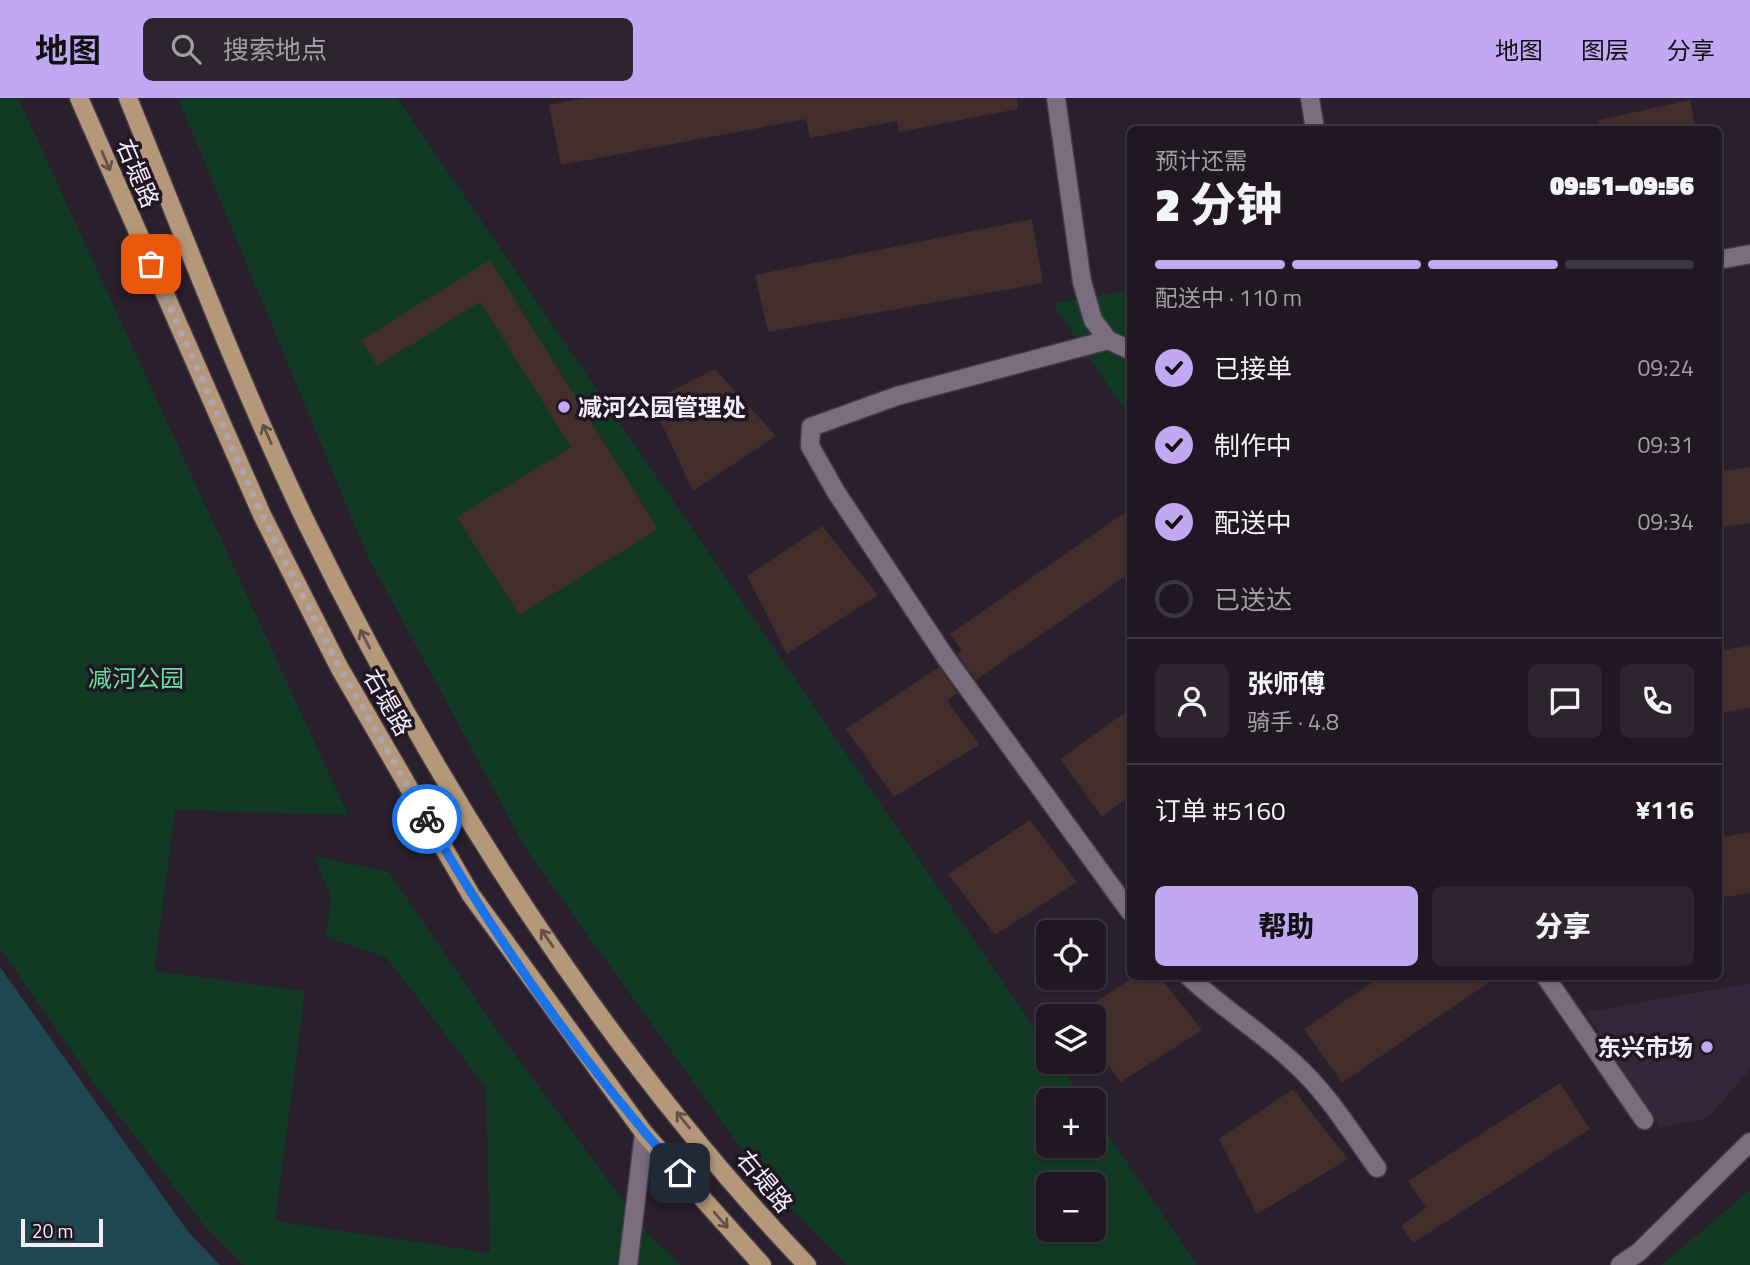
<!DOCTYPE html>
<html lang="zh">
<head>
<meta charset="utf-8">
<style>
	body { margin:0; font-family:"Titillium Web","Noto Sans SC",sans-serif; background:#2d242f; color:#f1f3f6; height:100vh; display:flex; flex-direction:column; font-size:26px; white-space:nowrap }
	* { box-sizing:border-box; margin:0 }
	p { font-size:23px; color:#a29fa5 }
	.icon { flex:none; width:38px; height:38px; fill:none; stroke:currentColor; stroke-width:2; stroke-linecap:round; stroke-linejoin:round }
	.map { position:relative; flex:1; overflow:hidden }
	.side { position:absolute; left:1127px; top:28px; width:595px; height:854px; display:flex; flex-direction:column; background:#201722; border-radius:10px; box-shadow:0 2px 5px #0004,0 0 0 2px #3d3640 }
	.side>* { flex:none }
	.fabs { position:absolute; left:1036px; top:822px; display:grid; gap:14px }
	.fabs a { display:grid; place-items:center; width:70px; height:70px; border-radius:10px; background:#201722; box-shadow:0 2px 5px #0004,0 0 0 2px #3d3640; font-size:35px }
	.scale { position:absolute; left:21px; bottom:18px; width:82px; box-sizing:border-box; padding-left:7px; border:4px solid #f4edf7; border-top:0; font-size:19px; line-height:24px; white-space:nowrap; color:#f4edf7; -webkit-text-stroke:5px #201624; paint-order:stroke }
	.pin { position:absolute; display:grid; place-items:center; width:60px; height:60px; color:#fff; margin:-30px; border-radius:14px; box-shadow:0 4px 10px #0006 }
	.courier { position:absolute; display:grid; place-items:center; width:70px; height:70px; margin:-35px; border:5px solid #1a73e8; border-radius:50%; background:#fff; color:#222; box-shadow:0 2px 9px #0007 }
	.head em { font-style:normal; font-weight:800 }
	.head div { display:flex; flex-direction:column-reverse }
	.head { display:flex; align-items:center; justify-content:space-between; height:119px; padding:0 28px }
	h1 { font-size:46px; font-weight:800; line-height:52px }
	.bar { display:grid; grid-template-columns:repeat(4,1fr); gap:10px 7px; align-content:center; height:84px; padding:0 28px }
	.bar i { height:9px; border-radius:5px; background:#3d3640 }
	.bar .current { background:#c2a7f2 }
	.bar p { grid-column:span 4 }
	.line { display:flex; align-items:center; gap:18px; padding:0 28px; border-top:2px solid #3d3640 }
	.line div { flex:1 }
	.round { display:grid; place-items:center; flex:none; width:74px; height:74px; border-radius:10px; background:#2d242f }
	ol { padding:0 28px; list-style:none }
	li { display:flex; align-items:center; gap:21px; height:77px }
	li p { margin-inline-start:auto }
	li .icon { padding:7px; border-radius:50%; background:#c2a7f2; color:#111; stroke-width:4 }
	li:last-child { color:#a29fa5 }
	li i { width:38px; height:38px; border:4px solid #3d3640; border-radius:50% }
	.button { display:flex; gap:14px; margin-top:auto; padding:14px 28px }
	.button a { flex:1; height:80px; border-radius:10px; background:#c2a7f2; color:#111; font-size:28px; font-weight:800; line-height:80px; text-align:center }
	.button a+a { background:#2d242f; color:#f1f3f6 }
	header { display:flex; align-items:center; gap:42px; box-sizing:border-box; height:98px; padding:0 35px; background:#c2a7f2; color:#111 }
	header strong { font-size:33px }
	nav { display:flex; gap:38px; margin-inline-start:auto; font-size:24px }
	.search { width:490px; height:63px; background:#2d242f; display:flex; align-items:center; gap:18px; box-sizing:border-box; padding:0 24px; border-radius:10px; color:#a29fa5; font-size:26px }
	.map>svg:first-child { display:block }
	.built { fill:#35263a }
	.green { fill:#113a24; fill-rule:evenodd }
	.water { fill:#1e4750 }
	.building { fill:#422e2b }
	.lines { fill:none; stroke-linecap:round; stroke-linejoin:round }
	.minor-casing { stroke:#443b47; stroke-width:21 }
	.major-casing { stroke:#443b47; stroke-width:21 }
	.minor { stroke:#796d7e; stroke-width:18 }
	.major { stroke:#b59879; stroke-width:18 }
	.oneway { stroke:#63504a }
	.done { stroke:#ada5b0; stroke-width:7; stroke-dasharray:0 12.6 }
	.route { stroke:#1a73e8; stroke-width:9 }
	.poi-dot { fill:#c2a7f2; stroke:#201624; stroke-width:2.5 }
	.labels { text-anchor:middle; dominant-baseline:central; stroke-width:7; stroke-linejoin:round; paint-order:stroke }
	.street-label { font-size:24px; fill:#f4edf7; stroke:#201624 }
	.poi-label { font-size:24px; font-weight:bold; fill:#f4edf7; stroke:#201624; text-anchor:start }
	.park-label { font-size:24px; fill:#64e39d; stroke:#201624 }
</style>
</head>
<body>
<header>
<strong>地图</strong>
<div class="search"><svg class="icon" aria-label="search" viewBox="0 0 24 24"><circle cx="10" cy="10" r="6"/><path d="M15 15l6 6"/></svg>搜索地点</div>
<nav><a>地图</a><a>图层</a><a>分享</a></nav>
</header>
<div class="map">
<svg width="1750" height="1167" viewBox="0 0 1750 1167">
	<rect width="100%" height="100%" fill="#2a1f2d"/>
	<polygon class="built" points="1750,885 1750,971 1708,1020 1659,1030 1586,914"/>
	<g class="green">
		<polygon points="0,0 18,0 348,717 175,712 154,873 305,893 275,1123 490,1155 486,990 387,860 326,839 331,799 314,758 389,774 496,931 648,1136 681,1167 244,1167 203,1126 93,984 0,850"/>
		<path d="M 178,0 L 397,0 L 1048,950 L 1048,964 L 1058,964 L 1084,1003 L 1048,1003 L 1048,1048 L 1094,1048 L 1094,1016 L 1197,1167 L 847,1167 L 766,1085 L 526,751 L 367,457 ZM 1048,1087 L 1094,1087 L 1094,1132 L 1048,1132 Z"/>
		<polygon points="1130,192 1130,320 1053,206"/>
		<polygon points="1750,1092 1750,1167 1662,1167"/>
	</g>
	<polygon class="water" points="0,869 189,1135 220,1167 0,1167"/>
	<g class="building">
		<polygon points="584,0 1017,0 1018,11 899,34 897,23 810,40 806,21 561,67 549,7"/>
		<polygon points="1690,2 1696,32 1600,32 1599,22"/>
		<polygon points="1032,121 1043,185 768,234 755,177"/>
		<polygon points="490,162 658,431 519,517 457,419 571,349 480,204 377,268 361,242"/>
		<polygon points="715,271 776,338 693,393 651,303"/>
		<polygon points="1750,369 1750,425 1718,430 1718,374"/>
		<polygon points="1130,411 1130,475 976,582 957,556 962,553 950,536"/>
		<polygon points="822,428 878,497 787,556 747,478"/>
		<polygon points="1750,547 1750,610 1718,615 1718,553"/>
		<polygon points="939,569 957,595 947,602 979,647 894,699 846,631"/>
		<polygon points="1130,611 1130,698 1102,719 1060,661"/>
		<polygon points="1030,722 1077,784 995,837 948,776"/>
		<polygon points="1750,734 1750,795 1718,800 1718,740"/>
		<polygon points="1135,878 1159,878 1202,932 1121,984 1094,950 1094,905"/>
		<polygon points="1381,878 1498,878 1342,985 1304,931"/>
		<polygon points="1560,985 1590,1031 1413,1145 1401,1128 1426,1110 1408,1083"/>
		<polygon points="1293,991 1348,1061 1257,1116 1219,1041"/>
	</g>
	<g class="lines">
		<g class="minor-casing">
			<g id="minor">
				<polyline points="1056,0 1082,184 1093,222 1108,242 1130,252"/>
				<polyline points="1310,0 1315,32"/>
				<polyline points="1718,162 1750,156"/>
				<polyline points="1108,242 897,298 811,329 810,348 836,394 946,560 1130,814"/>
				<path d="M 1188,878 C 1222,910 1260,933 1293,964 C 1327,994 1351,1034 1377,1070"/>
				<polyline points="1545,878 1644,1022"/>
				<polyline points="628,1167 644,1035"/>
				<polyline points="1620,1167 1639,1154 1750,1044"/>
			</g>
		</g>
		<g class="major-casing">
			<g id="major">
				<polyline points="79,0 262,417 339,569 471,797 644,1035 762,1167"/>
				<path d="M 128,0 C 186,143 241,289 308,428 C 436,690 605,956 807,1167"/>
			</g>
		</g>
		<use href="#minor" class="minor"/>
		<use href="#major" class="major"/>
	</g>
	<defs><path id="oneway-shaft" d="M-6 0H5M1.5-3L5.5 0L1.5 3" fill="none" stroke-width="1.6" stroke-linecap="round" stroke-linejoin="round" transform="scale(1.75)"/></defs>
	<g class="oneway">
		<use href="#oneway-shaft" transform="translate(106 63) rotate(67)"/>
		<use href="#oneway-shaft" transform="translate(267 336) rotate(-114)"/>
		<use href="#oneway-shaft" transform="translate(365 541) rotate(-117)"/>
		<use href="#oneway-shaft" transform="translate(547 840) rotate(-125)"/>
		<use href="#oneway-shaft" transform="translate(683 1022) rotate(-129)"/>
		<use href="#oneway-shaft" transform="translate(721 1122) rotate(49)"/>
	</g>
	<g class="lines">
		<polyline class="done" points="151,166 262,417 339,569 427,721"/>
		<path class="route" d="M 427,721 C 499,846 584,967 680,1075"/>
	</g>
	<g class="poi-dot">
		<circle cx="564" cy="309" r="7"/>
		<circle cx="1707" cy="949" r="7"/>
	</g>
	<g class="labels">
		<g class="street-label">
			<text transform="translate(138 75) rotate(67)">右堤路</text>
			<text transform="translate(388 604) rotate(60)">右堤路</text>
			<text transform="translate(765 1083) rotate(50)">右堤路</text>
		</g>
		<g class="poi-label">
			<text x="578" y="309">减河公园管理处</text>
			<text x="1693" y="949" text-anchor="end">东兴市场</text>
		</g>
		<g class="park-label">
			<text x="136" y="580">减河公园</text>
		</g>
	</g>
</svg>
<div class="fabs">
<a><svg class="icon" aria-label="locate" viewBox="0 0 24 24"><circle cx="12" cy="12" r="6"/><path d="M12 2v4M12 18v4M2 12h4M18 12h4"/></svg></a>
<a><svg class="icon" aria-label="layers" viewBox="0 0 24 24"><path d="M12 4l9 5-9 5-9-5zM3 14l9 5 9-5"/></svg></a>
<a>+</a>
<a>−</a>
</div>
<div class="scale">20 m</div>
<div class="pin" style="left:151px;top:166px;background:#ea580c"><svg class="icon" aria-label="bag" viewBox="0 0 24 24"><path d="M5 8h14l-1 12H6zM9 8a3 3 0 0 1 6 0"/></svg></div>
<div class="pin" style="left:680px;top:1075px;background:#1f2937"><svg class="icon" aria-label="home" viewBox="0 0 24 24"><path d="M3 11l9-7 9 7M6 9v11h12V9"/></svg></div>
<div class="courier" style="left:427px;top:721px"><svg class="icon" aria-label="bike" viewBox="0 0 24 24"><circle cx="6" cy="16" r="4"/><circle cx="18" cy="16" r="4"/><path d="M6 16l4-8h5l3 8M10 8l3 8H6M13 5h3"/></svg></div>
<section class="side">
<div class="head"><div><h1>2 分钟</h1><p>预计还需</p></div><em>09:51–09:56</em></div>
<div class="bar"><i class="current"></i><i class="current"></i><i class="current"></i><i></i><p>配送中 · 110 m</p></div>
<ol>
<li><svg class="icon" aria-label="check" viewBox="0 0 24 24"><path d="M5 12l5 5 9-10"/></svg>已接单<p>09:24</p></li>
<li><svg class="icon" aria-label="check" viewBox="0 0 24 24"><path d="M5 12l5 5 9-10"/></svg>制作中<p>09:31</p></li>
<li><svg class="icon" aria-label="check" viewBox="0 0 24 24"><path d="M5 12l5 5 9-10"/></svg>配送中<p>09:34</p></li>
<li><i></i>已送达</li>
</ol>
<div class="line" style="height:126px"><a class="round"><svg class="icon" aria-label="person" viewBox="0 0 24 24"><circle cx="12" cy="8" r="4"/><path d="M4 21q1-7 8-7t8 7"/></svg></a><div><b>张师傅</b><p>骑手 · 4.8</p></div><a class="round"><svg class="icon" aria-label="chat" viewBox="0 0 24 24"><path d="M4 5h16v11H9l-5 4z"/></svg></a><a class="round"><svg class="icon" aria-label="phone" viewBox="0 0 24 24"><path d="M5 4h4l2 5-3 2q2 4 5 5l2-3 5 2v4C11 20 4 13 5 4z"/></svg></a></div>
<div class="line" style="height:91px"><div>订单 #5160</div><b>¥116</b></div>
<div class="button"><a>帮助</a><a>分享</a></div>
</section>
</div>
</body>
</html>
